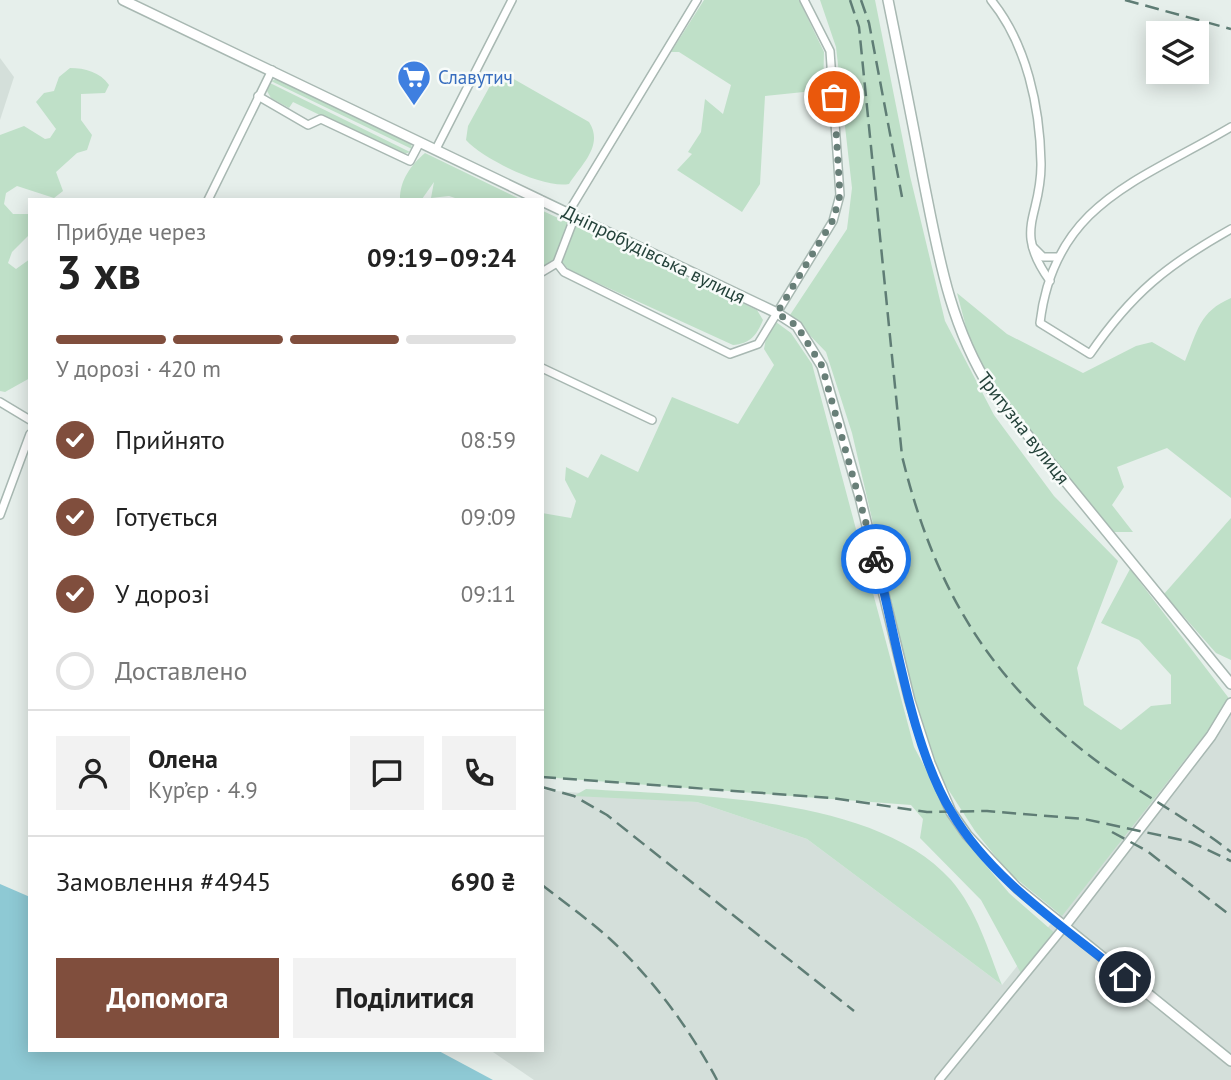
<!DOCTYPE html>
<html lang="uk">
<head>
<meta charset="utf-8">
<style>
	body { margin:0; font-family:"PT Sans",sans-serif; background:#f2f2f2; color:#222; height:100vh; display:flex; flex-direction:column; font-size:26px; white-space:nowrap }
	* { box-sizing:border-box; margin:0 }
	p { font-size:23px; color:#767676 }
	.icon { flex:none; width:38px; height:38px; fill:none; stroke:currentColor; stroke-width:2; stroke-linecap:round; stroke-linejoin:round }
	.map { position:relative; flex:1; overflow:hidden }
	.sheet { position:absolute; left:28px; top:198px; width:516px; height:854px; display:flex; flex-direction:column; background:#fff; border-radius:0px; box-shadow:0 4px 18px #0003 }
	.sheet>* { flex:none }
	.controls { position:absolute; left:1146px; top:21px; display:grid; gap:14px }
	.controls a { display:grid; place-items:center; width:63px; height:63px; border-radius:0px; background:#fff; box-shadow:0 4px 18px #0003; font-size:35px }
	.pin { position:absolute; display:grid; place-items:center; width:60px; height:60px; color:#fff; margin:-30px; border:4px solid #fff; border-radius:50%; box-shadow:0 2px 7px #0007 }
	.courier { position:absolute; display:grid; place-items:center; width:70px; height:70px; margin:-35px; border:5px solid #1a73e8; border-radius:50%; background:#fff; color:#222; box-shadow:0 2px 9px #0007 }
	.overview em { font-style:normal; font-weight:600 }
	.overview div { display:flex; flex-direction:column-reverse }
	.overview { display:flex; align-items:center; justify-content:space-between; height:119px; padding:0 28px }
	h1 { font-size:46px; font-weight:600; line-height:52px }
	.bar { display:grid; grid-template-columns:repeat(4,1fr); gap:10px 7px; align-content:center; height:84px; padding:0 28px }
	.bar i { height:9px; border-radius:5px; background:#e0e0e0 }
	.bar .active { background:#804e3d }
	.bar p { grid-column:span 4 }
	.line { display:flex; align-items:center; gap:18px; padding:0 28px; border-top:2px solid #e0e0e0 }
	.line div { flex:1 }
	.round { display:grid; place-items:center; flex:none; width:74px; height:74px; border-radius:0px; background:#f2f2f2 }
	ol { padding:0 28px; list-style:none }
	li { display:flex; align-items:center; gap:21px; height:77px }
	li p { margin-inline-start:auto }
	li .icon { padding:7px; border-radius:50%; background:#804e3d; color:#fff; stroke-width:4 }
	li:last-child { color:#767676 }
	li i { width:38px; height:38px; border:4px solid #e0e0e0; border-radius:50% }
	.button { display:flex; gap:14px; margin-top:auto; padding:14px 28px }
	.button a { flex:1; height:80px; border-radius:0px; background:#804e3d; color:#fff; font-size:28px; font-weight:600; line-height:80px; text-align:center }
	.button a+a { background:#f2f2f2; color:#222 }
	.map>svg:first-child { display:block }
	.built { fill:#d4dfda }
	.green { fill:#bfe0c8 }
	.water { fill:#8ec9d4 }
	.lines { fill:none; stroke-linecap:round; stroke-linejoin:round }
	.minor-casing { stroke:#a8b8b2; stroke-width:10 }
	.tertiary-casing { stroke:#a8b8b2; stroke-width:12 }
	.minor { stroke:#fff; stroke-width:7 }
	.tertiary { stroke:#fff; stroke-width:9 }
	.rail { stroke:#5f7d75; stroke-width:2.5; stroke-dasharray:14 7; stroke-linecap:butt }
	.done { stroke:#687f78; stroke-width:7; stroke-dasharray:0 12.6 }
	.route { stroke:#1a73e8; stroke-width:9 }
	.labels { text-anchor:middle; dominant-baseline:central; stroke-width:5; stroke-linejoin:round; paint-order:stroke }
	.shop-label { font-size:19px; fill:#366cbe; stroke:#f7fbf9; text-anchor:start }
	.street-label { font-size:19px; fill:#24423a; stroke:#f7fbf9 }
</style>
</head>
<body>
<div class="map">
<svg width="1231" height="1080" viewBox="0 0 1231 1080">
	<rect width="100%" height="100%" fill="#e6efeb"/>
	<g class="built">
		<polygon points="0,58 14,77 0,120"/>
		<polygon points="1231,698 1231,1080 534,1080 490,1050 542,1050 543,790 697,802 807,839 1002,985"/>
	</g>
	<g class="green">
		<polygon points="704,0 799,0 824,52 823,90 765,96 760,184 742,212 677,170 692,154 688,152 701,132 705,99 723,114 731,85 679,52 671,52"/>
		<polygon points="820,0 875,0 910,176 945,321 994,415 1054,496 1118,561 1077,668 1084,705 1121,730 1151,706 1171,704 1171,675 1139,640 1101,623 1130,569 1231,701 1062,916 1008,872 975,831 935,769 912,691 852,433 826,352 790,315 847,229 852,188 836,47"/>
		<path d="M 70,68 C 85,68 100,72 109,85 L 105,93 L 81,94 L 81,120 L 92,135 L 87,150 L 77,153 L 56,172 L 63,191 L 54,198 L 17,186 L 6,193 L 4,204 L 13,214 L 30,214 L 30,234 L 12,252 L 8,263 L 16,269 L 30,259 L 30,378 L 5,392 L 0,391 L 0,135 L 24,126 L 45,139 L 50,138 L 56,129 L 36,102 L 44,93 L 54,91 L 59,77 Z"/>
		<path d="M 505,74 L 589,122 C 604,145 582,164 569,184 C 544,189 483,159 466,140 L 468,126 L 496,75 Z"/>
		<polygon points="280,78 411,142 412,149 271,81"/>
		<polygon points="270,83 410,152 402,155 293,102 289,108 271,98 267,91"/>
		<path d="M 425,153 L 520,199 L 458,199 L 449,196 L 431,198 L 434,182 L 422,199 L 400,199 C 400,180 411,165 425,153 Z"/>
		<path d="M 543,211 L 757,310 L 763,320 C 757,335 750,344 733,345 L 569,270 L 560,260 L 543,272 Z"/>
		<path d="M 957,293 L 1007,334 L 1083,373 L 1136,346 L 1152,342 L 1185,361 C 1198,330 1199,312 1231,298 L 1231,498 L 1167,448 L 1117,467 L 1124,487 L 1112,505 L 1133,532 L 1113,532 L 995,387 L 972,350 Z"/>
		<polygon points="776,322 791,333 812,364 914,747 963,838 1009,893 1057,935 1023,977 981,900 920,838 923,819 911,805 543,777 542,513 571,518 576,501 565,480 566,467 588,478 601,454 638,472 672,397 738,424 774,365 764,349 766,338"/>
		<polygon points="1231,518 1231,660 1216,653 1164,594"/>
		<path d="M 586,789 C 694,796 875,795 951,880 C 977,910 988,950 1002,985 L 807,839 L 697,802 L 574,796 Z"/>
	</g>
	<polygon class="water" points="0,884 30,897 30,1050 437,1050 493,1080 0,1080"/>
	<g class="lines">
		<g class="minor-casing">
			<g id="minor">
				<path d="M 991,0 C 1027,44 1040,108 1041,163 C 1042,217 1012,228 1050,281"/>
				<polyline points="258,96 308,125 321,119 410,161 420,142"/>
				<path d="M 1231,127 C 1140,181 1054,203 1040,323 L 1090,354 C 1132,293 1167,265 1231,229"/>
				<polyline points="436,149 512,0"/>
				<polyline points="208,200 272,70"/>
				<polyline points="568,213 697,0"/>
				<polyline points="1033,247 1043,257 1057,257"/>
				<polyline points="557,263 564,272 730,354 758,344 833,221 840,195 830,51 804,0"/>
				<polyline points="542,272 557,263 575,216"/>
				<polyline points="542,368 652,420"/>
				<polyline points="0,402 30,420"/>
				<polyline points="0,515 30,434"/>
				<polyline points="939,1080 1064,927"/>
			</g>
		</g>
		<g class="tertiary-casing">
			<g id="tertiary">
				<polyline points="123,0 540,200"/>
				<path d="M 888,0 C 900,59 912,119 923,178 C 938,253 949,324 991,390 L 1231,684"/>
				<polyline points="542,201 777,313 797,326 822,366 860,497 910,701 930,763 951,812 967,835 1017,888 1231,1061"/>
				<polyline points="1064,927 1211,736 1231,703"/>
			</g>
		</g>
		<use href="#minor" class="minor"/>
		<use href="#tertiary" class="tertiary"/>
		<g class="rail">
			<path d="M 850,0 L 859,27 L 902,456 C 933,583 985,675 1090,756 C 1135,791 1186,817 1231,852"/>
			<polyline points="861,0 869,23 902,197"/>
			<polyline points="1125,0 1231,29"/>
			<polyline points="542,777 832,798 927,812 987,811 1084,819 1191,842 1231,861"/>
			<polyline points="542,787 574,796 607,815 854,1011"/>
			<polyline points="1112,832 1147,851 1231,916"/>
			<path d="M 542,885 C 565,903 589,920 610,939 C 653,979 689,1028 717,1080"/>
		</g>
	</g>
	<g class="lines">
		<polyline class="done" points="834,97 840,195 833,220 777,313 797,326 822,366 876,559"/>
		<path class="route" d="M 876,559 C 896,635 911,747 952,813 C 992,881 1066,928 1125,977"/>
	</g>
	<defs>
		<g id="supermarket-pin" transform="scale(1.75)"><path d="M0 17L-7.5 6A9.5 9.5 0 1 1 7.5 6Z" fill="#3f7fe0" stroke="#f7fbf9"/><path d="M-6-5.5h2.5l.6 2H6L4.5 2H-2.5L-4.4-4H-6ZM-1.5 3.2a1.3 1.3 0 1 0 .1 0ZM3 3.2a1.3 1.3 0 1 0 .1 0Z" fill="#fff"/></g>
	</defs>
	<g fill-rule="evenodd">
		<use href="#supermarket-pin" x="414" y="77"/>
	</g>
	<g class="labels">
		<g class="shop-label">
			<text x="438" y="77">Славутич</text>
		</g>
		<g class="street-label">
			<text transform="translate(654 254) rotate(26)">Дніпробудівська вулиця</text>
			<text transform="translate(1024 428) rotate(52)">Тритузна вулиця</text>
		</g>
	</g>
</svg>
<div class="controls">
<a><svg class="icon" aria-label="layers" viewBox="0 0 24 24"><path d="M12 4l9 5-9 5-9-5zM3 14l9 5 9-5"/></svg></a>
</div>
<div class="pin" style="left:834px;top:97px;background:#ea580c"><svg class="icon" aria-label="bag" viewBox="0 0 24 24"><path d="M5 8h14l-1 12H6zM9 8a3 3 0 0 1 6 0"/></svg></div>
<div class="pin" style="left:1125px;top:977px;background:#1f2937"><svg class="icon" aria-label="home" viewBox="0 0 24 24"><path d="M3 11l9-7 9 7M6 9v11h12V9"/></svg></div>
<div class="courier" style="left:876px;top:559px"><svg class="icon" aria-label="bike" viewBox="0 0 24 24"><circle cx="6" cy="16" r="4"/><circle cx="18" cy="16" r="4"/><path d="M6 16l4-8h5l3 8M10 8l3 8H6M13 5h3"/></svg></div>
<section class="sheet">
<div class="overview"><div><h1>3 хв</h1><p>Прибуде через</p></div><em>09:19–09:24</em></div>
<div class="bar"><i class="active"></i><i class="active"></i><i class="active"></i><i></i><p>У дорозі · 420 m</p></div>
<ol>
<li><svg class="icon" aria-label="check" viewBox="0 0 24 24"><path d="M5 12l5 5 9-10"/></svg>Прийнято<p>08:59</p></li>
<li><svg class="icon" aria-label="check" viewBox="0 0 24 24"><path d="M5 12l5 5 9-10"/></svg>Готується<p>09:09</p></li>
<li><svg class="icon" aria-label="check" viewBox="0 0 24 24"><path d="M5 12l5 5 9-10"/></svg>У дорозі<p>09:11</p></li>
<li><i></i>Доставлено</li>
</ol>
<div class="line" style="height:126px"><a class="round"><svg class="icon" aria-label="person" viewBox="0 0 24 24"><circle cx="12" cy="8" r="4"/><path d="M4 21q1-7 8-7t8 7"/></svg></a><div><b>Олена</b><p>Кур’єр · 4.9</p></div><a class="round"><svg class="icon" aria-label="chat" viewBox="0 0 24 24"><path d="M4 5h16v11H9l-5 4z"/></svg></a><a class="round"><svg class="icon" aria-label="phone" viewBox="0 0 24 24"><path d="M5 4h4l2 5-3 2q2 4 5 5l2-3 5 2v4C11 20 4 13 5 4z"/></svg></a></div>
<div class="line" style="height:91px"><div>Замовлення #4945</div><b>690 ₴</b></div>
<div class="button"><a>Допомога</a><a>Поділитися</a></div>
</section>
</div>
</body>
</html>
